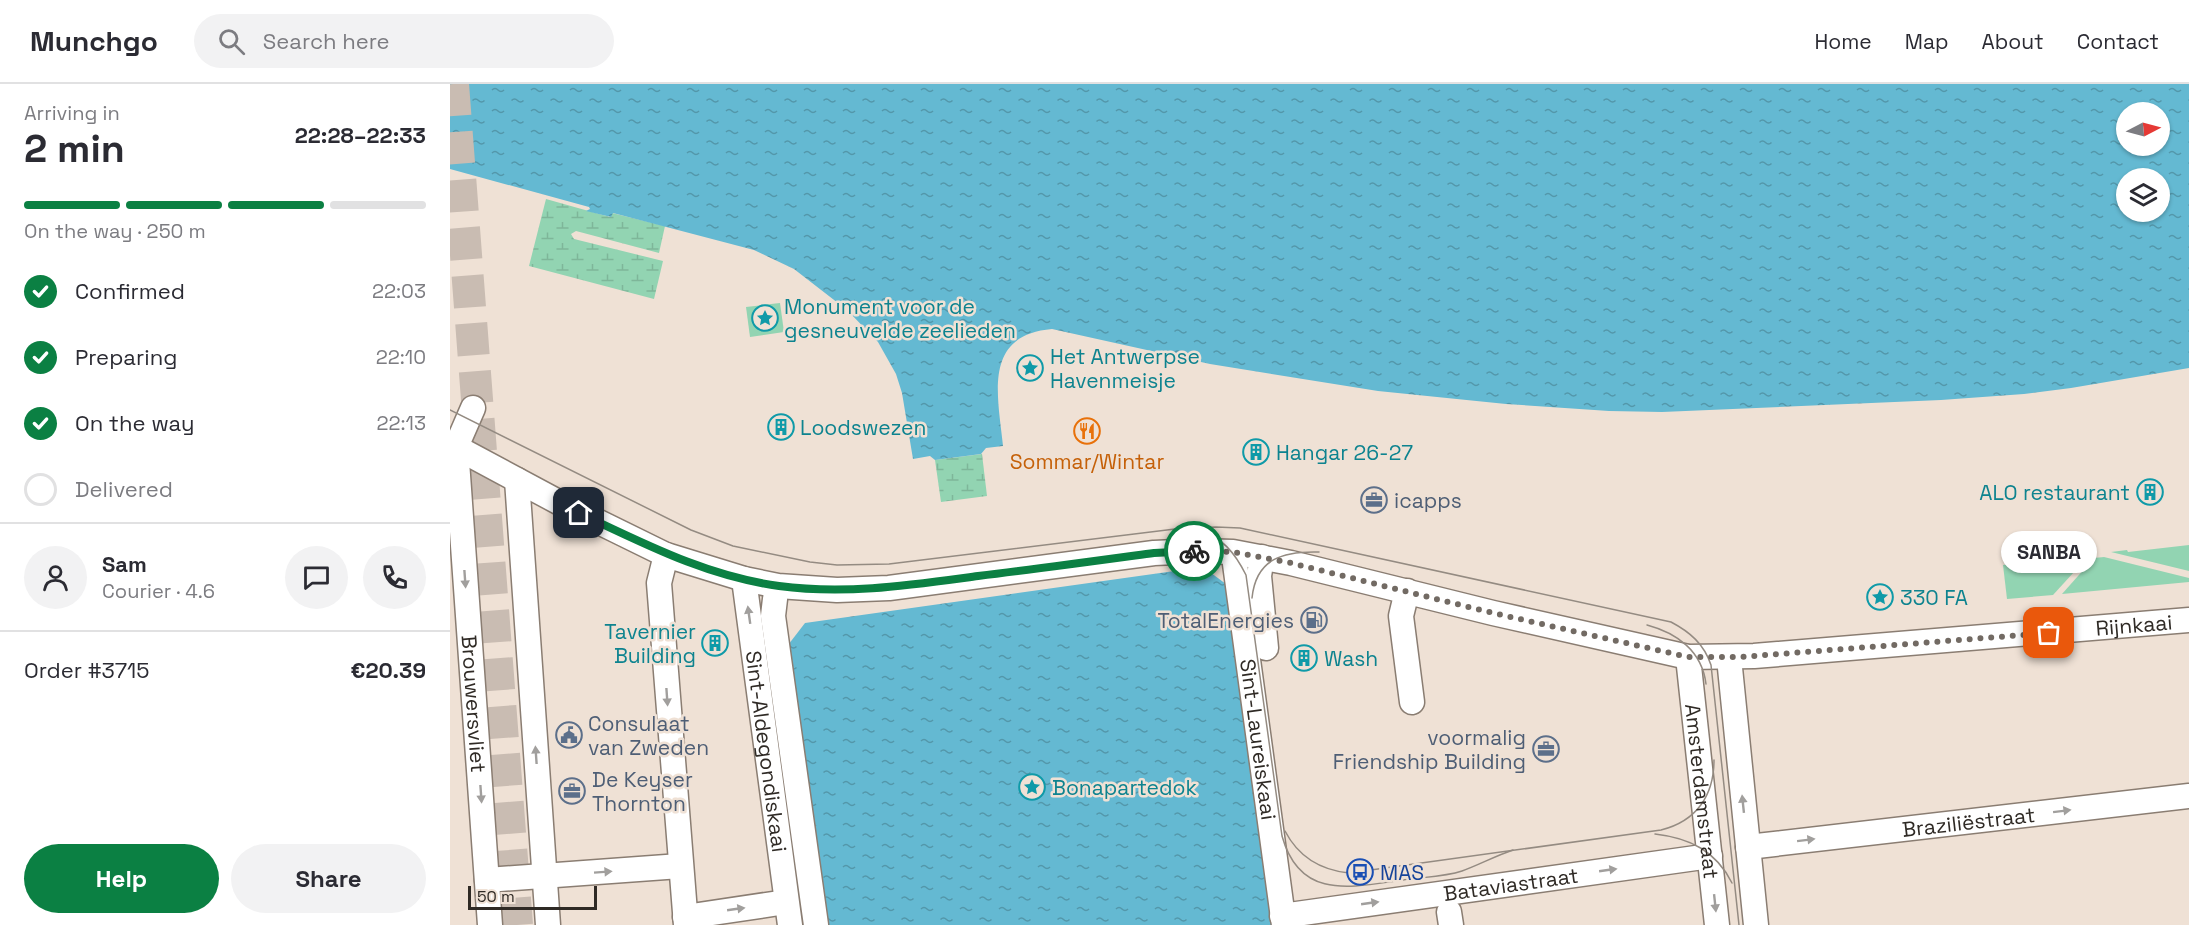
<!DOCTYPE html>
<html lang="en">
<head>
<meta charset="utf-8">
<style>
	body { margin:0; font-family:"Space Grotesk",sans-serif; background:#f2f2f3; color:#2b2b33; height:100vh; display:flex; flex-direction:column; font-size:22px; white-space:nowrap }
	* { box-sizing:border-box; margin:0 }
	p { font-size:20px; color:#7c7c81 }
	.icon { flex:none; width:33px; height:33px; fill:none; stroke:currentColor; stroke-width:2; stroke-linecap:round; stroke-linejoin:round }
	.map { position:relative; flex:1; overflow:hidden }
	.details { display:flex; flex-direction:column; background:#fff; width:450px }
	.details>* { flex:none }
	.needle { width:39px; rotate:84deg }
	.tools { position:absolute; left:1666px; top:18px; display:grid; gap:12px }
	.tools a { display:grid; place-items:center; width:54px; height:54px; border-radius:50%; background:#fff; box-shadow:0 2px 4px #0004; font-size:30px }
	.scale { position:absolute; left:18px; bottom:15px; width:129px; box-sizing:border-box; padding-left:6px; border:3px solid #2f2a25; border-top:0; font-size:16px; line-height:21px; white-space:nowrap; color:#2f2a25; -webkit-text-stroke:4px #efe1d5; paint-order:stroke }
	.pin { position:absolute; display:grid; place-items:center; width:51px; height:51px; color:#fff; margin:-26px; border-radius:12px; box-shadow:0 3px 9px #0006 }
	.courier { position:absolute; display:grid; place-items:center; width:60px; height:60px; margin:-30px; border:4px solid #0b8043; border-radius:50%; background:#fff; color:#222; box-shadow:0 2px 8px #0007 }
	.bubble { position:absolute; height:42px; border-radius:21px; background:#fff; box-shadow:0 2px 4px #0004; font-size:20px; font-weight:800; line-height:42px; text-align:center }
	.summary em { font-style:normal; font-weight:800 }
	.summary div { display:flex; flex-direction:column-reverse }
	.summary { display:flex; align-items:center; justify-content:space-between; height:102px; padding:0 24px }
	h1 { font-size:39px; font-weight:800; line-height:45px }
	.bar { display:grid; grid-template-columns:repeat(4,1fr); gap:9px 6px; align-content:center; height:72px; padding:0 24px }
	.bar i { height:8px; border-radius:4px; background:#e1e1e2 }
	.bar .active { background:#0b8043 }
	.bar p { grid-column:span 4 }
	.line { display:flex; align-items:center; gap:15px; padding:0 24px; border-top:2px solid #e1e1e2 }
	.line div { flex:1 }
	.round { display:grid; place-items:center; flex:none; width:63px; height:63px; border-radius:32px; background:#f2f2f3 }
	ol { padding:0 24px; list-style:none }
	li { display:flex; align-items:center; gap:18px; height:66px }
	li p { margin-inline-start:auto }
	li .icon { padding:6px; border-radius:50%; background:#0b8043; color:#fff; stroke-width:4 }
	li:last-child { color:#7c7c81 }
	li i { width:33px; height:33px; border:3px solid #e1e1e2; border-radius:50% }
	.action { display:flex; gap:12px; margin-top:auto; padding:12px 24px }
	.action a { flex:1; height:69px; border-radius:36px; background:#0b8043; color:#fff; font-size:24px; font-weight:800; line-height:69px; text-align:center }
	.action a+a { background:#f2f2f3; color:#2b2b33 }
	header { display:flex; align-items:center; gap:36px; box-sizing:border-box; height:84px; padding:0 30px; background:#fff; border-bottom:2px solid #e1e1e2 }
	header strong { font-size:28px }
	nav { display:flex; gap:33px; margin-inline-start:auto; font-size:21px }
	.search { width:420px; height:54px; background:#f2f2f3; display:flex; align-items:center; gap:15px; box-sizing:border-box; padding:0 21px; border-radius:33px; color:#7c7c81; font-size:22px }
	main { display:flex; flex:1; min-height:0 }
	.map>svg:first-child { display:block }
	.grass { fill:#92d4b2 }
	.wetland { fill:url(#wetland-marsh) }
	.water { fill:url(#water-ripples); fill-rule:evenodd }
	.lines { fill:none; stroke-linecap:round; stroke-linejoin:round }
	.major-tunnel { stroke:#c9bcb2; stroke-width:32; stroke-dasharray:32 16; stroke-linecap:butt }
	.minor-casing { stroke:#8a7d72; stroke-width:27 }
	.minor { stroke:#fff; stroke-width:24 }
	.tram { stroke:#948b82; stroke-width:1.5 }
	.oneway { fill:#a19f9d }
	.done { stroke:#726a63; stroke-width:6; stroke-dasharray:0 10.8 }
	.route { stroke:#0b8043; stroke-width:8 }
	.labels { text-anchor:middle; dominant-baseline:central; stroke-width:5; stroke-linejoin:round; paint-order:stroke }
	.culture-label { font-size:21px; fill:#0d838f; stroke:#efe1d5; text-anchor:start }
	.food-label { font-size:21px; fill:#c56008; stroke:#efe1d5 }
	.service-label { font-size:21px; fill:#4e5e75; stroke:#efe1d5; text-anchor:start }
	.street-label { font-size:21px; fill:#2f2a25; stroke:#efe1d5 }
	.transit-label { font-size:21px; fill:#164399; stroke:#efe1d5; text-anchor:start }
</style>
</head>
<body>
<header>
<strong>Munchgo</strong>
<div class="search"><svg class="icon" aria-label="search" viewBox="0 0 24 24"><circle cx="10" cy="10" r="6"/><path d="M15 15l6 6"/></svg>Search here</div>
<nav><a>Home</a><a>Map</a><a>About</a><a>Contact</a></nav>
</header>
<main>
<section class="details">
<div class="summary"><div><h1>2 min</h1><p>Arriving in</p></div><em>22:28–22:33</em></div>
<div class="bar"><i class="active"></i><i class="active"></i><i class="active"></i><i></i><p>On the way · 250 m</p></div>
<ol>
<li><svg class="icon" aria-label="check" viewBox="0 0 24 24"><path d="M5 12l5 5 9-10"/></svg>Confirmed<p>22:03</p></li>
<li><svg class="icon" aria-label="check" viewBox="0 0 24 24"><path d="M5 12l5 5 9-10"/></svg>Preparing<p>22:10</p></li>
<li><svg class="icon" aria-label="check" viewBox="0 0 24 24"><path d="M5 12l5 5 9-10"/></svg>On the way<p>22:13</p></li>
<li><i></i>Delivered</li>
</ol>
<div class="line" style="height:108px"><a class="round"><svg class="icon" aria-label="person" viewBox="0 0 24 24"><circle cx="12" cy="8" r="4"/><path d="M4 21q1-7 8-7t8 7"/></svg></a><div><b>Sam</b><p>Courier · 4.6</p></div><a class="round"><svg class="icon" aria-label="chat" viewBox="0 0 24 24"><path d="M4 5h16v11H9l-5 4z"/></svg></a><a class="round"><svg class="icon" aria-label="phone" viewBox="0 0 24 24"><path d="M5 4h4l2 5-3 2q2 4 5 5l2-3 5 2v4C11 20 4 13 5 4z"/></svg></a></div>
<div class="line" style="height:78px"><div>Order #3715</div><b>€20.39</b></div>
<div class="action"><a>Help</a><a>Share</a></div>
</section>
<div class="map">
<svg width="1739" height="841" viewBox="0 0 1739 841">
	<defs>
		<pattern id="wetland-marsh" width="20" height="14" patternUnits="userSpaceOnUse" patternTransform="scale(1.5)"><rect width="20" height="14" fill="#92d4b2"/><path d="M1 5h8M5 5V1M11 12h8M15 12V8" fill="none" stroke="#7eb699"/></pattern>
		<pattern id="water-ripples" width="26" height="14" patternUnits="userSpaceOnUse" patternTransform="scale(1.5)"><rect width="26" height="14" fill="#64b9d2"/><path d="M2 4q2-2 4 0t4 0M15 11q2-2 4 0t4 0" fill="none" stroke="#5397aa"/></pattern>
	</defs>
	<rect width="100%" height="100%" fill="#efe1d5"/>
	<g class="grass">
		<polygon points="330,219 334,248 300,253 296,223"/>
		<polygon points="1739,461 1739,487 1661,468 1677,466 1678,468"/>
		<polygon points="1635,471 1635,476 1603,511 1557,515 1553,481"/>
		<polygon points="1654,473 1739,494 1739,498 1612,510 1644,474"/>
	</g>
	<g class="wetland">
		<polygon points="96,115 160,133 162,129 215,142 209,169 126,147 121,150 124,155 213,177 204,215 79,182"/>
		<polygon points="532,370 537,412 491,418 485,376"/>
	</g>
	<g class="water">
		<path d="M 0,0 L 1739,0 L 1739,284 L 1621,304 L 1574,310 L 1491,316 L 1212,328 L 1159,327 L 1056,320 L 928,307 L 760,280 L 602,245 C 532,251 548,312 553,362 L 536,364 L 531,370 L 485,376 L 480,372 L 463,375 L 452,309 L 446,290 L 428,258 L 397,226 L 344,185 L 304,166 L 163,129 L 161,133 L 136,127 L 140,125 L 139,123 L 0,85 ZM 1677,28 L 1710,28 L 1710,62 L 1677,62 ZM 1677,94 L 1710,94 L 1710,128 L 1677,128 Z"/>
		<polygon points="753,483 780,503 827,841 375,841 335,565 355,539"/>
	</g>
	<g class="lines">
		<polyline class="major-tunnel" points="3,0 67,841"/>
		<g class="minor-casing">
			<g id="minor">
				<path id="s1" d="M 23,324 L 6,363 L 40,841"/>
				<path id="s2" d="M 0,360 L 112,420 L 216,471 L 294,495 L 328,502 L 387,506 L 439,504 L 704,469 L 748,467 L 783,468 L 841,479 L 1043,529 L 1238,573 L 1304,572 L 1739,536"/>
				<polyline points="67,396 98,841"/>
				<polyline points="216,471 209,499 236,841"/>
				<polyline points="812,473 809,492 816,564"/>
				<path id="s3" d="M 785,480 L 834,841"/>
				<path id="s4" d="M 294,495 L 340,841"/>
				<polyline points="957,507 951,532 962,618"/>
				<polyline points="325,515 323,532 366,841"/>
				<path id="s5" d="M 1238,573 L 1267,841"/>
				<polyline points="1279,574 1306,841"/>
				<path id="s6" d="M 1298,763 L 1739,712"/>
				<polyline points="37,796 230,782"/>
				<polyline points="999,828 1001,841"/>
				<path id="s7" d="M 832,832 L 1260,772"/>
				<polyline points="235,833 336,818"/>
			</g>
		</g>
		<use href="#minor" class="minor"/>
		<g class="tram">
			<path d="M 0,326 L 241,446 L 283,462 L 360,478 L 387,481 L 439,480 L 725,445 L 766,443 L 790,444 L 1221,538 C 1240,548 1254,560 1261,581 L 1289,841"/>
			<path d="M 749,446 C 772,453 785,469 796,491 L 832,752 C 850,817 902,803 953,796 C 972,793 994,793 1012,787 C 1029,781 1045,772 1063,766"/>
			<path d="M 802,514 C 806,474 834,467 869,468"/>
			<path d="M 1197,541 C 1227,549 1252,567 1256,600"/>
			<path d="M 835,747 C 848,772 870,786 899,789 L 1211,746 C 1247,737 1264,711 1264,676"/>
			<path d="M 1205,750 C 1240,754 1266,767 1282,799"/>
		</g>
	</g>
	<defs><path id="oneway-solid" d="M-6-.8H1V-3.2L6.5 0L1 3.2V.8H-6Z" transform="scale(1.5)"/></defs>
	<g class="oneway">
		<use href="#oneway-solid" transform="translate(15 495) rotate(86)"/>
		<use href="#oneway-solid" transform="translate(299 531) rotate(-98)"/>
		<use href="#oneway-solid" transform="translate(217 613) rotate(86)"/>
		<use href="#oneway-solid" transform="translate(86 671) rotate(-94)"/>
		<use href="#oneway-solid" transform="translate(31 710) rotate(86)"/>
		<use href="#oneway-solid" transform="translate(1293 720) rotate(-96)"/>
		<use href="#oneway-solid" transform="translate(1612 727) rotate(-7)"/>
		<use href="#oneway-solid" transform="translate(1356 756) rotate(-7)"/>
		<use href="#oneway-solid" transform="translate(1158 786) rotate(-8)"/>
		<use href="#oneway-solid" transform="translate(153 788) rotate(-4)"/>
		<use href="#oneway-solid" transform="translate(920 819) rotate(-8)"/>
		<use href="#oneway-solid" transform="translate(1265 819) rotate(84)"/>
		<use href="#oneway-solid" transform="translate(286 825) rotate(-8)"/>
	</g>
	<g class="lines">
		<polyline class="done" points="744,467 783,468 841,479 1043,529 1238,573 1291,573 1599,549"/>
		<path class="route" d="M 129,429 C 195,460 256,492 329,502 C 396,511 461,501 528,492 C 587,485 645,477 704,469 L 744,467"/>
	</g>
	<defs>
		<g id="sight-ring" transform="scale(1.35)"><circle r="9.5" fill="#efe1d5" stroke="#0f9aa8" stroke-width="1.5"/><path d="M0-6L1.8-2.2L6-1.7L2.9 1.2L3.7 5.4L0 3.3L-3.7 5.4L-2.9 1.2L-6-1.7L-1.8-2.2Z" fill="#0f9aa8"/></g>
		<g id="building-ring" transform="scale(1.35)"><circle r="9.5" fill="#efe1d5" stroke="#0f9aa8" stroke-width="1.5"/><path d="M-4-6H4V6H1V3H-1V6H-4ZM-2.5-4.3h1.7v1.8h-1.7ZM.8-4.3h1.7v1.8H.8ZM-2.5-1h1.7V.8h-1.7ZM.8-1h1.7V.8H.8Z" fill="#0f9aa8"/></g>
		<g id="restaurant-ring" transform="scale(1.35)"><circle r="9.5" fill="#efe1d5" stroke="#e8710a" stroke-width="1.5"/><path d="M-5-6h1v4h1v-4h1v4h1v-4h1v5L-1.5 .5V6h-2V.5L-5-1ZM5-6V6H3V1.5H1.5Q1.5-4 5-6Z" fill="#e8710a"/></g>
		<g id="office-ring" transform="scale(1.35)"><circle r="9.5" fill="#efe1d5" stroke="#5c6f8a" stroke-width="1.5"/><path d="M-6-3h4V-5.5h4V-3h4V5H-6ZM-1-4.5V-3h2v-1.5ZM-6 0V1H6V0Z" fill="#5c6f8a"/></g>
		<g id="fuel-ring" transform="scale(1.35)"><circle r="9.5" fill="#efe1d5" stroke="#5c6f8a" stroke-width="1.5"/><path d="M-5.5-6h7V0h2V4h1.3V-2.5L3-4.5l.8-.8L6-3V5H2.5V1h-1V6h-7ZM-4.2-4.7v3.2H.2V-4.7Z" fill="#5c6f8a"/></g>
		<g id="civic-ring" transform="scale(1.35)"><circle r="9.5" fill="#efe1d5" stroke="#5c6f8a" stroke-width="1.5"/><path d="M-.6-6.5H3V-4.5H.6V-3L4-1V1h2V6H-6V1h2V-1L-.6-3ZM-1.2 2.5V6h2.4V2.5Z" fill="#5c6f8a"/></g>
		<g id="bus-ring" transform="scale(1.35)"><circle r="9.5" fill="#efe1d5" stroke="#1a4fb4" stroke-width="1.5"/><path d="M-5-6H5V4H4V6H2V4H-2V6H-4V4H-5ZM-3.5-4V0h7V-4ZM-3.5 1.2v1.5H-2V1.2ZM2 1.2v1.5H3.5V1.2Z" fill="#1a4fb4"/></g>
	</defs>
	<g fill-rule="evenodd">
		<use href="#sight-ring" x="315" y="234"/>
		<use href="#sight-ring" x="580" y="284"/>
		<use href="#building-ring" x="331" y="343"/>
		<use href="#restaurant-ring" x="637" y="347"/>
		<use href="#building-ring" x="806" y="368"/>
		<use href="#building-ring" x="1700" y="408"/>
		<use href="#office-ring" x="924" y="416"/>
		<use href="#sight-ring" x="1430" y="513"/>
		<use href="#fuel-ring" x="864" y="536"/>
		<use href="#building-ring" x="265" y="559"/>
		<use href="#building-ring" x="854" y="574"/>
		<use href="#civic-ring" x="119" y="651"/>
		<use href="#office-ring" x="1096" y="665"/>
		<use href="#sight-ring" x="582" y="703"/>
		<use href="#office-ring" x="122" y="707"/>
		<use href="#bus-ring" x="910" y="788"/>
	</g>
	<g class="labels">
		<g class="culture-label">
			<text x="334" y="222">Monument voor de<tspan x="334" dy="24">gesneuvelde zeelieden</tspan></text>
			<text x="600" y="272">Het Antwerpse<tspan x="600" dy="24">Havenmeisje</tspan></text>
			<text x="350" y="343">Loodswezen</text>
			<text x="826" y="368">Hangar 26-27</text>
			<text x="1680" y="408" text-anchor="end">ALO restaurant</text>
			<text x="1450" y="513">330 FA</text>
			<text x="246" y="547" text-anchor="end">Tavernier<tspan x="246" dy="24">Building</tspan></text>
			<text x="874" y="574">Wash</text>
			<text x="602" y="703">Bonapartedok</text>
		</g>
		<g class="food-label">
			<text x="637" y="377">Sommar/Wintar</text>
		</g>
		<g class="service-label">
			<text x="944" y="416">icapps</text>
			<text x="844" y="536" text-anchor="end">TotalEnergies</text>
			<text x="138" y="639">Consulaat<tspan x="138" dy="24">van Zweden</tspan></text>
			<text x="1076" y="653" text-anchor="end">voormalig<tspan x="1076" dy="24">Friendship Building</tspan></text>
			<text x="142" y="695">De Keyser<tspan x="142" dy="24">Thornton</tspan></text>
		</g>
		<g class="street-label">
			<text stroke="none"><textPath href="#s2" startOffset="1731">Rijnkaai</textPath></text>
			<text stroke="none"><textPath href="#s1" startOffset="300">Brouwersvliet</textPath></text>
			<text stroke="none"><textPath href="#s3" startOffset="177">Sint-Laureiskaai</textPath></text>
			<text stroke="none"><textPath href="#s4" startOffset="174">Sint-Aldegondiskaai</textPath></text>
			<text stroke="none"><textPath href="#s5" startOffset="135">Amsterdamstraat</textPath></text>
			<text stroke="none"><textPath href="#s6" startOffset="222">Braziliëstraat</textPath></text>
			<text stroke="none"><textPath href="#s7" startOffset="231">Bataviastraat</textPath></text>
		</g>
		<g class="transit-label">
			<text x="930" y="788">MAS</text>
		</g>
	</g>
</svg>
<div class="tools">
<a><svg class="needle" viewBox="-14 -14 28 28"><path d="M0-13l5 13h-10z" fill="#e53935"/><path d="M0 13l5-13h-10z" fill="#7c7c81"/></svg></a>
<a><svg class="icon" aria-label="layers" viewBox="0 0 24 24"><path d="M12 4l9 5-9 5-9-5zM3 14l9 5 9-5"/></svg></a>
</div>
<div class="scale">50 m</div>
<div class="pin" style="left:1599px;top:549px;background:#ea580c"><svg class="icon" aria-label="bag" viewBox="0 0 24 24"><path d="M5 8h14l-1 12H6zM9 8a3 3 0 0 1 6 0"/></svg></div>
<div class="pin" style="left:129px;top:429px;background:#1f2937"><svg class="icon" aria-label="home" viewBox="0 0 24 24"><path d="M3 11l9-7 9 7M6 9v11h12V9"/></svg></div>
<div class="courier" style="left:744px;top:467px"><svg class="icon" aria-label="bike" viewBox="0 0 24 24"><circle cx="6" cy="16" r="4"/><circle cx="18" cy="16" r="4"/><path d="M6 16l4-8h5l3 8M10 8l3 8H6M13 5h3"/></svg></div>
<div class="bubble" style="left:1551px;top:447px;width:96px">SANBA</div>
</div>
</main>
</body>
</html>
